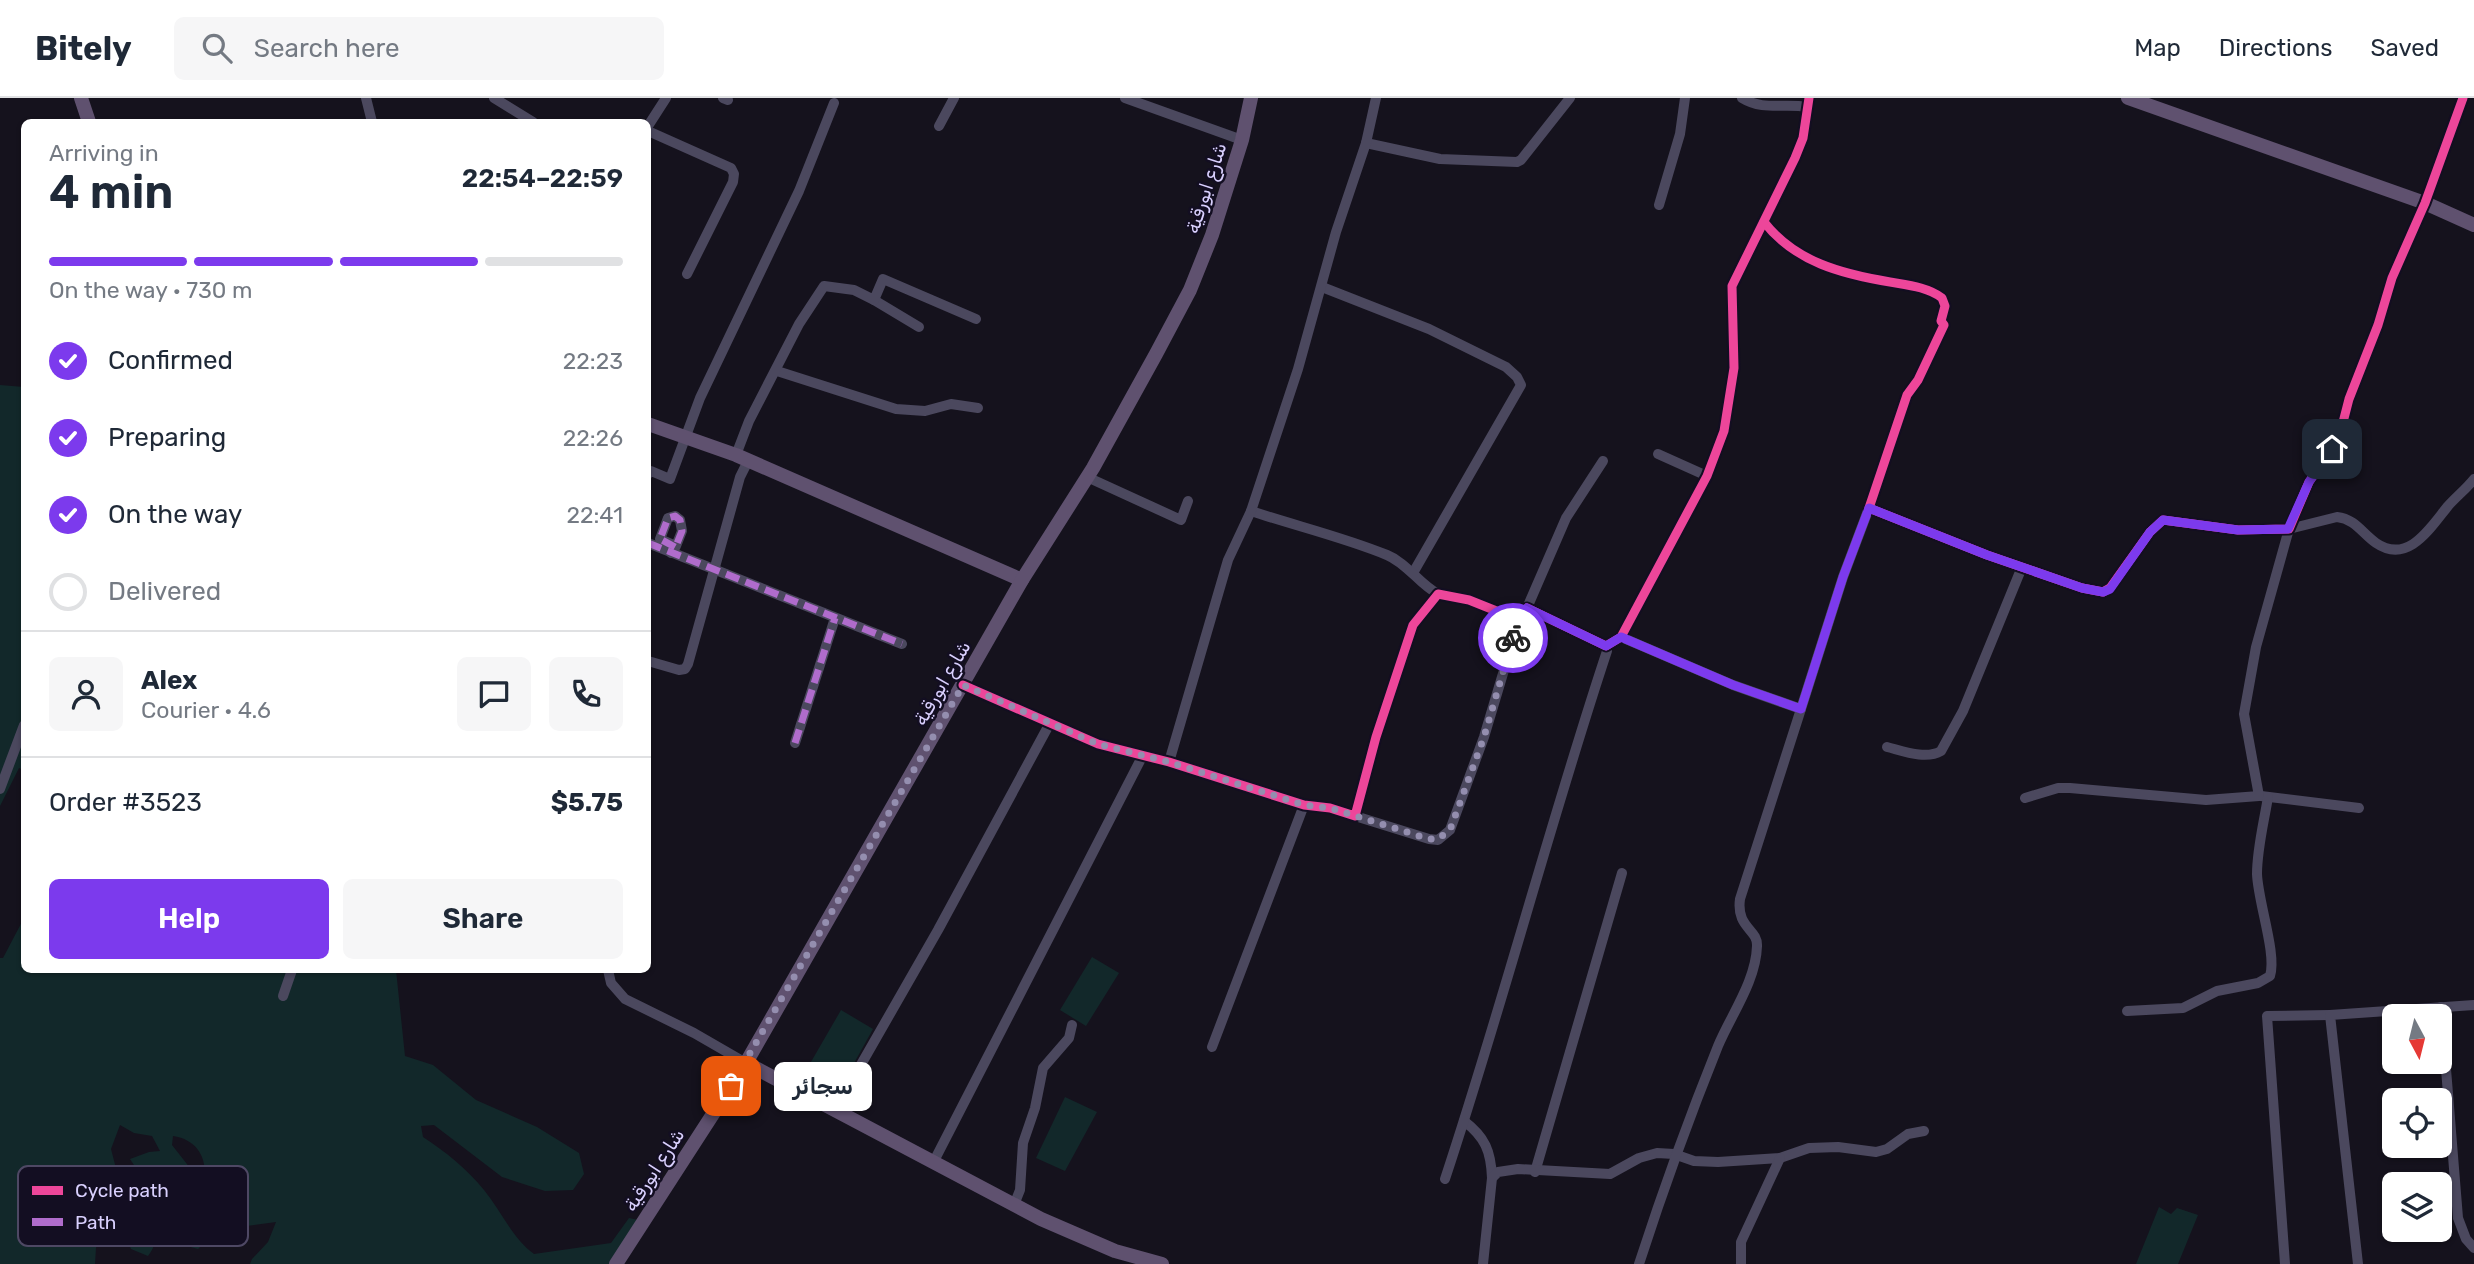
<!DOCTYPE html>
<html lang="en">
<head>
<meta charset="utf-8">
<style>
	body { margin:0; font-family:Rubik,"Noto Naskh Arabic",sans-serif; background:#f6f6f7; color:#1f2937; height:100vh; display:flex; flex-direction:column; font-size:26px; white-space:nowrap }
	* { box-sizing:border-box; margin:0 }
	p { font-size:23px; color:#747a83 }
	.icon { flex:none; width:38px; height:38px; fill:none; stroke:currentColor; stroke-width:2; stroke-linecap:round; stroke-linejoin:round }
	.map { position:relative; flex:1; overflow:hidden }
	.sheet { position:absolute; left:21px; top:21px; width:630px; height:854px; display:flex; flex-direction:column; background:#fff; border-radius:10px; box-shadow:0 2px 5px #0004 }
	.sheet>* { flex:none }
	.needle { width:46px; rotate:173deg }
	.fabs { position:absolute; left:2382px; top:906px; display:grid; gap:14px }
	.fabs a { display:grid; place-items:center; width:70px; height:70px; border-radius:10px; background:#fff; box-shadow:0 2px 5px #0004; font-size:35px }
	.pin { position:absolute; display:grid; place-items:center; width:60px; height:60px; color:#fff; margin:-30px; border-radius:14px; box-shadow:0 4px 10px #0006 }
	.courier { position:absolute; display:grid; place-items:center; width:70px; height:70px; margin:-35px; border:5px solid #7c3aed; border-radius:50%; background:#fff; color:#222; box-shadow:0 2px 9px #0007 }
	.bubble { position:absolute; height:49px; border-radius:10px; background:#fff; box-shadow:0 2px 5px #0004; font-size:23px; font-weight:600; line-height:49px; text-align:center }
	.summary em { font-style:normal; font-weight:600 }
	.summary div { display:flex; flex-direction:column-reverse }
	.summary { display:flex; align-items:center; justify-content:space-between; height:119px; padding:0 28px }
	h1 { font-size:46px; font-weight:600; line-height:52px }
	.bar { display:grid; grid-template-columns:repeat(4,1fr); gap:10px 7px; align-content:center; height:84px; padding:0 28px }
	.bar i { height:9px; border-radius:5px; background:#e0e1e3 }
	.bar .active { background:#7c3aed }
	.bar p { grid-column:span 4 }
	.line { display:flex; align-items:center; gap:18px; padding:0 28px; border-top:2px solid #e0e1e3 }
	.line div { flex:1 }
	.round { display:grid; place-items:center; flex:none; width:74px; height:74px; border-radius:10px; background:#f6f6f7 }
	ol { padding:0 28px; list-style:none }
	li { display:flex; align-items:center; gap:21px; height:77px }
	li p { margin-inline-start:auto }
	li .icon { padding:7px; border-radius:50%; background:#7c3aed; color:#fff; stroke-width:4 }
	li:last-child { color:#747a83 }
	li i { width:38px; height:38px; border:4px solid #e0e1e3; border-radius:50% }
	.action { display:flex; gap:14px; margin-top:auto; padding:14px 28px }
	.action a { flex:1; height:80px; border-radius:10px; background:#7c3aed; color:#fff; font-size:28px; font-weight:600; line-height:80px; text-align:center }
	.action a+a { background:#f6f6f7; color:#1f2937 }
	header { display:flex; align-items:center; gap:42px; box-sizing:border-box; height:98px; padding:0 35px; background:#fff; border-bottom:2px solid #e0e1e3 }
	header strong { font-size:33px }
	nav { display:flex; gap:38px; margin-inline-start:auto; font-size:24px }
	.search { width:490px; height:63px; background:#f6f6f7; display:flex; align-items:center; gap:18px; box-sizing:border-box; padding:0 24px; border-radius:10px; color:#747a83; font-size:26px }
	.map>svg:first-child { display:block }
	.green { fill:#12282a }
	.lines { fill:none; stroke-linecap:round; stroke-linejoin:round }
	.minor { stroke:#4b485e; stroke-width:10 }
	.major { stroke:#5f516f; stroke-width:14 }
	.quiet { stroke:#b06ccc; stroke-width:7; stroke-dasharray:14 7; stroke-linecap:butt }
	.cycleway-casing { stroke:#130e22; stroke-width:13 }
	.cycleway { stroke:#ed469a; stroke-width:9 }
	.done { stroke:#948eaf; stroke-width:7; stroke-dasharray:0 12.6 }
	.route { stroke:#7c3aed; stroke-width:9 }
	.labels { text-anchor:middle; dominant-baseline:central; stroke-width:5; stroke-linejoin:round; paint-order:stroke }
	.street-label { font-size:19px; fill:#d9d0fe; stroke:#130e22 }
	.key { fill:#130e22; stroke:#4e4864; stroke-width:2 }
	.key-label { font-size:19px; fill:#d9d0fe }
</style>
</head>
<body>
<header>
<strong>Bitely</strong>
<div class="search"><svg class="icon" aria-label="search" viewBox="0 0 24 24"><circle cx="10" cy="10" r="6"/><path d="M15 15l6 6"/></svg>Search here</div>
<nav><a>Map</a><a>Directions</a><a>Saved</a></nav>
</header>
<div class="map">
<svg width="2474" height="1166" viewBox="0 0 2474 1166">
	<rect width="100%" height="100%" fill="#15121d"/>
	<g class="green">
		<polygon points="0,287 24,289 24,672 19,670 0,708"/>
		<path d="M 24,820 L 24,872 L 396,872 L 405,958 L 433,967 L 476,1002 L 537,1029 L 579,1055 L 584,1076 L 573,1092 L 545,1093 L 502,1079 L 434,1027 L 421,1028 L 423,1039 C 446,1054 467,1071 484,1092 C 501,1113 513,1141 534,1156 L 611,1145 L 629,1120 L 643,1123 L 616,1166 L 250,1166 L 252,1161 L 268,1144 L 276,1124 L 217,1132 L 198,1151 L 187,1148 C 187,1140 184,1128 187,1121 C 191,1114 196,1109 199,1102 C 211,1074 206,1043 173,1038 L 172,1047 L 194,1075 L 194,1094 L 183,1101 C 169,1079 164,1077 138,1073 L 130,1061 L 149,1054 L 160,1053 L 152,1038 L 134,1035 L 120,1027 L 111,1051 L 119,1082 C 129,1085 144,1089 150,1098 C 161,1116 160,1143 148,1158 L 131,1151 L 124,1134 L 113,1122 L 103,1128 L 96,1150 L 95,1166 L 0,1166 L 0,860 L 3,860 Z"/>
		<polygon points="1092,859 1119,875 1086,928 1060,912"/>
		<polygon points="841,912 873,931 838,994 804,976"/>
		<polygon points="1065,999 1097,1014 1065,1073 1036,1060"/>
		<polygon points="2159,1109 2171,1116 2177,1110 2198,1117 2178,1166 2136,1166"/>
	</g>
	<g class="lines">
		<g class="minor">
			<polyline points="366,0 372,24"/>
			<polyline points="494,0 533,24"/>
			<polyline points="723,0 728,2"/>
			<polyline points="1125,0 1242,42"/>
			<path d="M 1742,0 C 1763,13 1784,5 1807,9"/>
			<polyline points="648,28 666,0"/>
			<polyline points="939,28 954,0"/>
			<polyline points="648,33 731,70 734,76 733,84 687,176"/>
			<polyline points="1366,45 1440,61 1517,64 1521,62 1570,0"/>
			<polyline points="1659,107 1680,36 1685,0"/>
			<path d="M 1764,124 C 1795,164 1842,176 1890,184 C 1907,187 1928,189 1942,200 L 1945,208 L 1941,223 L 1944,227 L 1918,282 L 1907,297 L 1869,410 L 1987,457 L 2082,490 L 2103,494 L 2110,490 L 2150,434 L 2163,422 L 2238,432 L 2289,431 L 2309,384 L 2332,351 L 2341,332 L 2349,301 L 2378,227 L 2392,180 L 2425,105 L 2463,0"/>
			<polyline points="1322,189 1429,231 1506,269 1517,279 1521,287 1413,475"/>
			<polyline points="874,202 919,229"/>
			<polyline points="777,273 896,311 925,313 951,306 978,310"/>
			<polyline points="1658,356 1707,378"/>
			<polyline points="736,357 749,323 799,226 824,188 854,192 874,202 883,181 976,221"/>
			<polyline points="648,376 651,373 670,381 700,300 799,93 834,5"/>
			<polyline points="1087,379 1181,422 1188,403"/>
			<path d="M 1251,413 C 1296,428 1343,439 1387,457 C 1407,465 1419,486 1438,496"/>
			<polyline points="648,445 902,546"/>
			<polyline points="671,455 676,448 660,441 668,420 675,418 680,422 682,433 676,448"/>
			<polyline points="1527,510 1566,420 1603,363"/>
			<polyline points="1621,539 1733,587 1801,611 1843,479 1869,410"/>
			<polyline points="648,563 679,572 685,571 688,566 740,379 748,363"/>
			<polyline points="963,587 1098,646 1169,664 1304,707 1330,710 1355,718 1376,639 1413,527 1438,496 1469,502 1519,522 1527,510 1606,548 1621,539 1707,378 1724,333 1734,270 1732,188 1795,60 1803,40 1809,0"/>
			<polyline points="795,645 835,520"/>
			<path d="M 1887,649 C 1903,653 1926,662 1941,653 L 1963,613 L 2022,469"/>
			<polyline points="1169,664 1228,462 1251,413 1298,271 1336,134 1366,45 1376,0"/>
			<polyline points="0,691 24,627"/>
			<polyline points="2261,698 2359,710"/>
			<path d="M 2025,700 L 2058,690 L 2070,690 L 2206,702 L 2259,698 L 2244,616 L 2256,549 L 2289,431 L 2337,419 C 2355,421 2362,435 2376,445 C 2408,467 2430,430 2448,408 C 2456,399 2466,391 2474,381"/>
			<polyline points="1355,718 1429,741 1438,742 1450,732 1484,639 1519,522"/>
			<polyline points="608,872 611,885 625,901 694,935 746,965"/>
			<polyline points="283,898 292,872"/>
			<polyline points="2441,909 2458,1120 2466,1141 2474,1150"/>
			<path d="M 2127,913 L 2183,910 L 2217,893 L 2258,885 L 2270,878 C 2277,856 2258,804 2257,776 C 2257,751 2264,724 2268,699"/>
			<polyline points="1212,949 1304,707"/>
			<polyline points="835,1012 938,832 1050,625"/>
			<path d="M 1464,1023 C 1485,1039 1491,1053 1492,1080"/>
			<polyline points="933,1065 1143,657"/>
			<polyline points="1535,1074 1622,775"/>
			<path d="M 1445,1081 C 1503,906 1549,728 1607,553 L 1606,548"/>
			<polyline points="1014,1107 1020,1092 1023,1045 1035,1010 1043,970 1069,940 1072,927"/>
			<polyline points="1483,1166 1492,1080 1498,1074 1518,1071 1610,1076 1639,1060 1657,1055 1674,1056 1694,1063 1718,1064 1780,1060 1809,1050 1838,1049 1876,1054 1887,1051 1908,1036 1924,1033"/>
			<path d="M 1639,1166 C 1663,1092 1689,1020 1718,948 C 1731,917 1756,883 1757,848 C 1758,831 1736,830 1740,801 L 1801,611"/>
			<polyline points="1741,1166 1741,1144 1780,1060"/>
			<polyline points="2285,1166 2267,918 2330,917"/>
			<polyline points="2358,1166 2330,917 2474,907"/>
		</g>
		<g class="major">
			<polyline points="81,0 89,24"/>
			<polyline points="2128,0 2425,105 2474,127"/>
			<polyline points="648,326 736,357 1022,482"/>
			<polyline points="746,965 1041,1121 1115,1153 1162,1166"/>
			<polyline points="616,1166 746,965 1022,482 1093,370 1156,256 1190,192 1212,137 1242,42 1251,0"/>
		</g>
		<g class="quiet">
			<polyline points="648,445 902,546"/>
			<polyline points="675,449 660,441 668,420 675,418 680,422 682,433 676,448"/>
			<polyline points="795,645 835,520"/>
		</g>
		<g class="cycleway-casing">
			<g id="cycleway">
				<path d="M 1764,124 C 1795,164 1842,176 1890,184 C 1907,187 1928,189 1942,200 L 1945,208 L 1941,223 L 1944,227 L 1918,282 L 1907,297 L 1869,410 L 1987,457 L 2082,490 L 2103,494 L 2110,490 L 2150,434 L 2163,422 L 2238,432 L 2289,431 L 2309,384 L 2332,351 L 2341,332 L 2349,301 L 2378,227 L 2392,180 L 2425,105 L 2463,0"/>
				<polyline points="963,587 1098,646 1169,664 1304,707 1330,710 1355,718 1376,639 1413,527 1438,496 1469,502 1519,522 1527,510 1606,548 1621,539 1707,378 1724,333 1734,270 1732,188 1795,60 1803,40 1809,0"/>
			</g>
		</g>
		<use href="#cycleway" class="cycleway"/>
	</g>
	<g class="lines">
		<polyline class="done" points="731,988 963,587 1098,646 1169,664 1304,707 1330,710 1429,741 1438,741 1450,732 1484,639 1513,540"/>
		<polyline class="route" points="1513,540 1519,522 1527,510 1606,548 1621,539 1733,587 1801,611 1843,479 1869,410 1987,457 2082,490 2103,494 2110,491 2150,434 2163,422 2238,432 2288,431 2309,384 2332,351"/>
	</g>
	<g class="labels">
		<g class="street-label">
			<text transform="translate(1206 90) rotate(-72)">شارع ابورقية</text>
			<text transform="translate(942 585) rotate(-60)">شارع ابورقية</text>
			<text transform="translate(654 1072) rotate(-57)">شارع ابورقية</text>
		</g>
	</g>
	<rect x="18" y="1068" width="230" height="80" rx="10" class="key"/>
	<rect x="32" y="1088" width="31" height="9" fill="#ed469a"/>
	<rect x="32" y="1120" width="31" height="8" fill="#b06ccc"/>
	<g class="key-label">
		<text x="75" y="1099">Cycle path</text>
		<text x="75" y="1131">Path</text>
	</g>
</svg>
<div class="fabs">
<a><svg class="needle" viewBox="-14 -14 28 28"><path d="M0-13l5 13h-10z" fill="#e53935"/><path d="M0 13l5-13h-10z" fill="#747a83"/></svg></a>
<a><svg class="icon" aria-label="locate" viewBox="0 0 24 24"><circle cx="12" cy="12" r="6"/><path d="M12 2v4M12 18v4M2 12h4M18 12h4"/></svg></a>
<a><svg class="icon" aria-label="layers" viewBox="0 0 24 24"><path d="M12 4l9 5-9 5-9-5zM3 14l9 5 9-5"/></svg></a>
</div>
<div class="pin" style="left:731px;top:988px;background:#ea580c"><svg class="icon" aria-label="bag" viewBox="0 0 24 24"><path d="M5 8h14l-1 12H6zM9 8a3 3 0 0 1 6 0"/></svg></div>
<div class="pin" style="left:2332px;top:351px;background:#1f2937"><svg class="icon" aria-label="home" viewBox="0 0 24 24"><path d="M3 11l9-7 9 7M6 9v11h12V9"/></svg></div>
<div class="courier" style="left:1513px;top:540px"><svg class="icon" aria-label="bike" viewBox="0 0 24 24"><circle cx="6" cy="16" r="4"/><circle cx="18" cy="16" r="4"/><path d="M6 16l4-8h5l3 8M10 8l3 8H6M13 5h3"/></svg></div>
<div class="bubble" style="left:774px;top:964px;width:98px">سجائر</div>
<section class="sheet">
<div class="summary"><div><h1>4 min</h1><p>Arriving in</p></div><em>22:54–22:59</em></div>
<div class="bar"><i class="active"></i><i class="active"></i><i class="active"></i><i></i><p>On the way · 730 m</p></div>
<ol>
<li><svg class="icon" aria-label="check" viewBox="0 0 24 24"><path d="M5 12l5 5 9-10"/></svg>Confirmed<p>22:23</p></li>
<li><svg class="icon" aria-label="check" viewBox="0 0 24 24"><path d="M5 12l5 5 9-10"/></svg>Preparing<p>22:26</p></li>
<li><svg class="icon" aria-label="check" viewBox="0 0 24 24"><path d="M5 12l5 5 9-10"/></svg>On the way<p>22:41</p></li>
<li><i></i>Delivered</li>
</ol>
<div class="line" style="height:126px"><a class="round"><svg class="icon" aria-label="person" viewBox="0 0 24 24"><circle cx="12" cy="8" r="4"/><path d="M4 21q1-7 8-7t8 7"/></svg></a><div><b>Alex</b><p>Courier · 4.6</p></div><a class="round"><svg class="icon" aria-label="chat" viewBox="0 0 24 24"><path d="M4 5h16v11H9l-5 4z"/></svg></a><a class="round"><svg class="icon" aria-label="phone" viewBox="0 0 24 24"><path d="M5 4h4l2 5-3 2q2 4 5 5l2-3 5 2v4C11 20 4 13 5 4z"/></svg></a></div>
<div class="line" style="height:91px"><div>Order #3523</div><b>$5.75</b></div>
<div class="action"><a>Help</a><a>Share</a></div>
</section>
</div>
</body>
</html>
